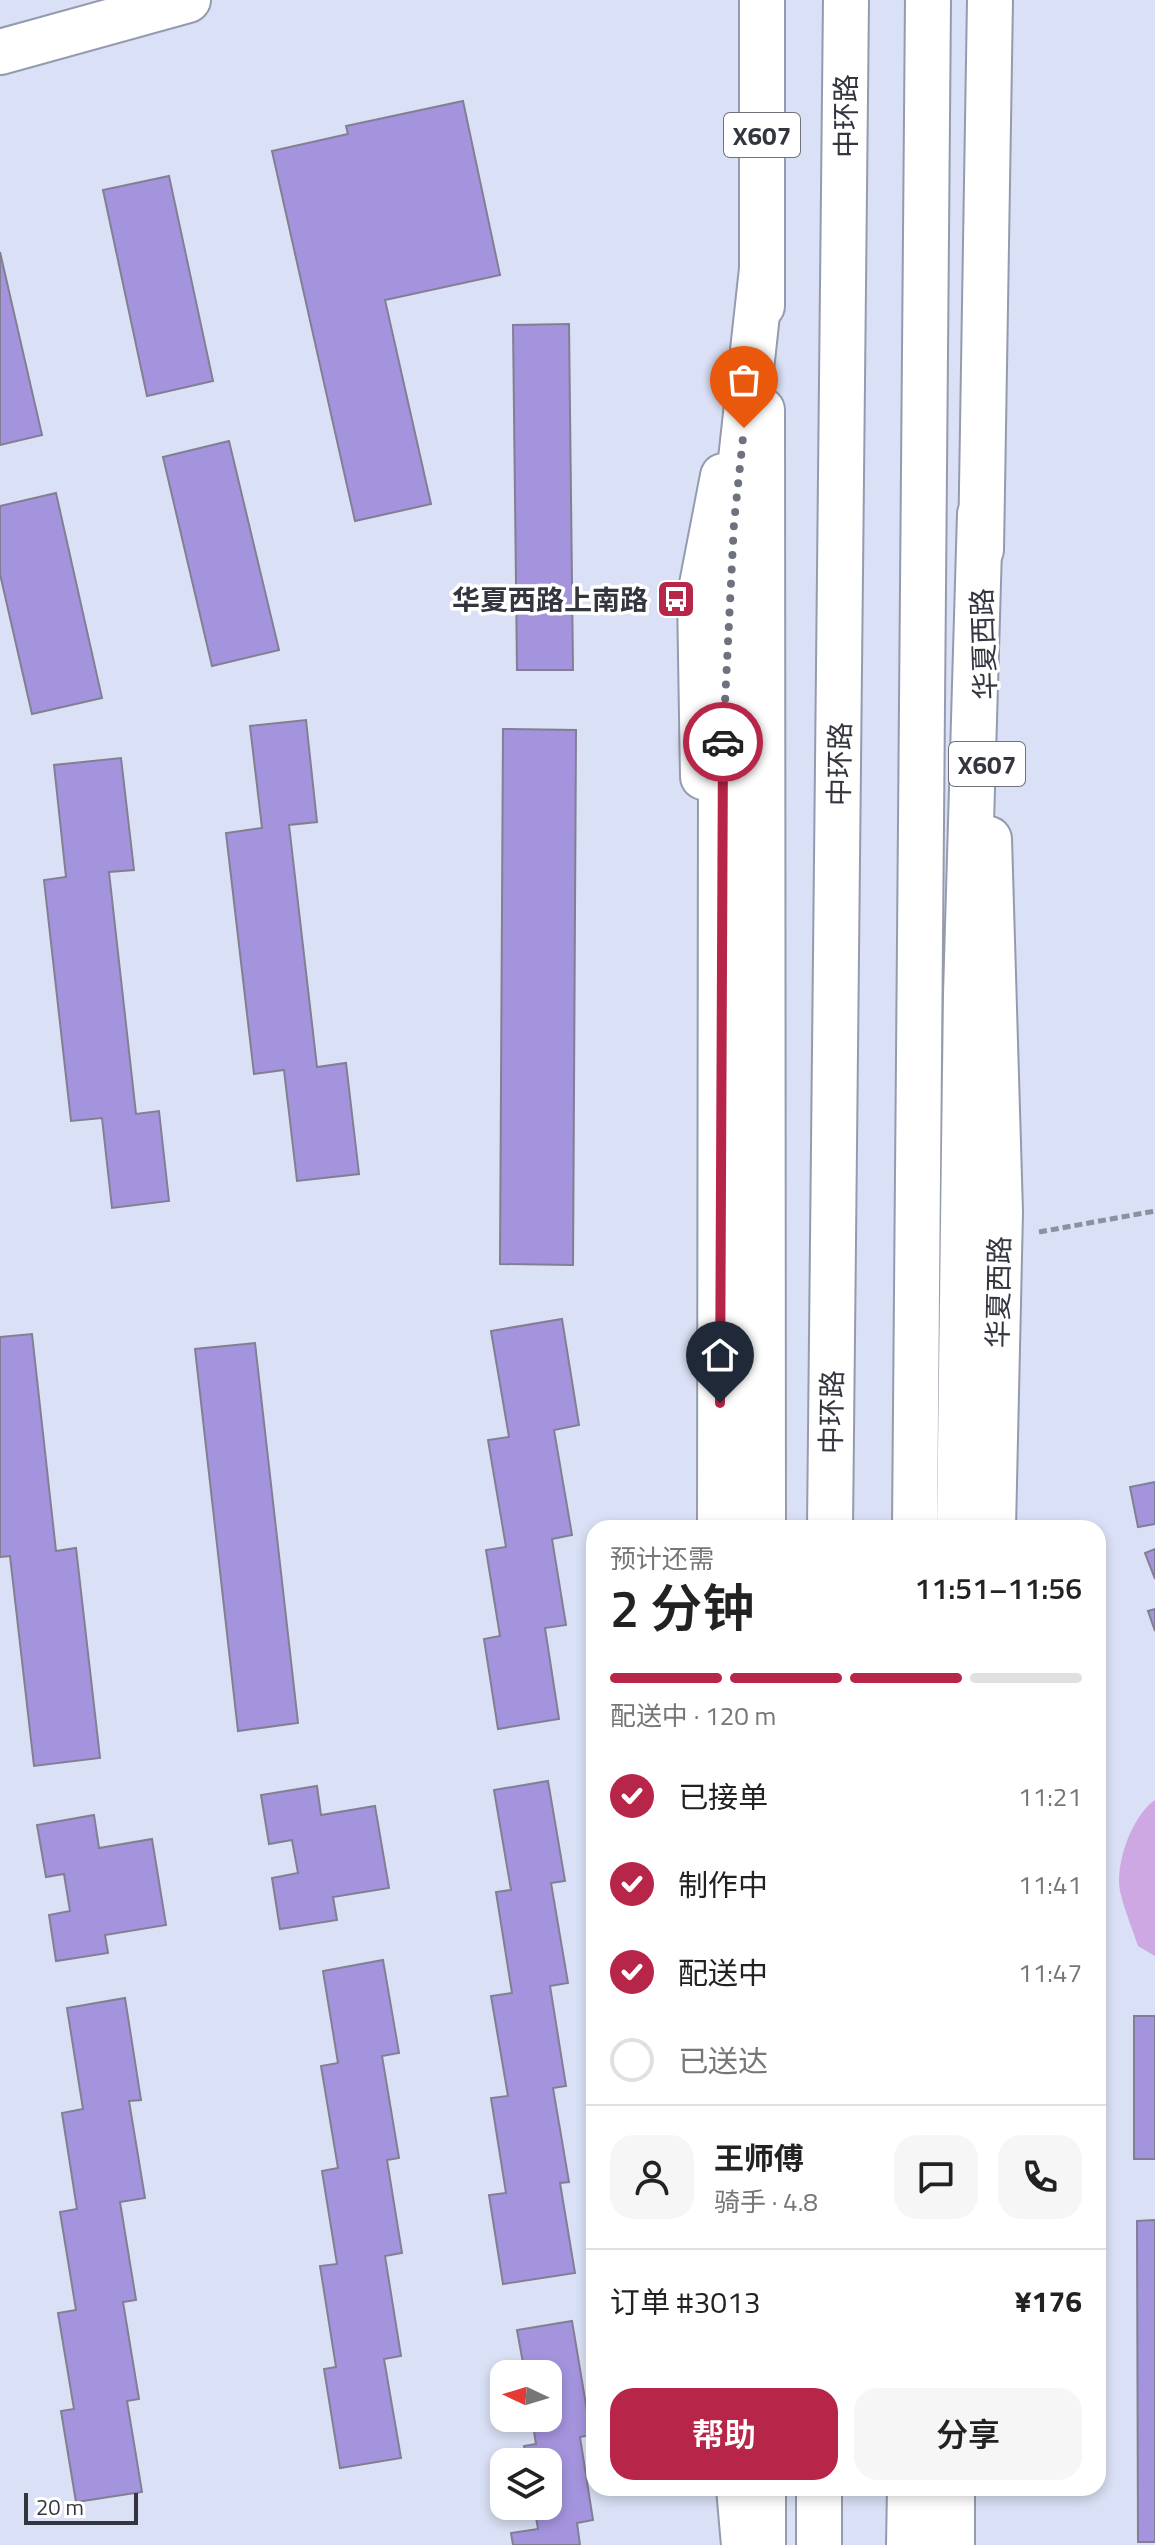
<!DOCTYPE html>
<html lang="zh">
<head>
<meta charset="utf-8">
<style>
	body { margin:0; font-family:"Titillium Web","Noto Sans SC",sans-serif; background:#f6f6f6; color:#222; height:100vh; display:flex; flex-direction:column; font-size:30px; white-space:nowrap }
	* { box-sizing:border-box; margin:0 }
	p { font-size:26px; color:#767676 }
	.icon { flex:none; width:44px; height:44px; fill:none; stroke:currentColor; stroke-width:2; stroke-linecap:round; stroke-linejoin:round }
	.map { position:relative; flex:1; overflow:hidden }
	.drawer { position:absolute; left:586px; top:1520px; width:520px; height:976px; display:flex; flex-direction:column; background:#fff; border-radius:24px; box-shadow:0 4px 12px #0003 }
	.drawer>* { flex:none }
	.needle { width:52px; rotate:274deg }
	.tools { position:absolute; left:490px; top:2360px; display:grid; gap:16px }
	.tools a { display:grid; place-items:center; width:72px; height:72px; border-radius:16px; background:#fff; box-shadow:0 4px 12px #0003; font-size:40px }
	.scale { position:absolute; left:24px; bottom:20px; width:114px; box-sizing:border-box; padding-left:8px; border:4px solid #34363f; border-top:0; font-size:22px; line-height:28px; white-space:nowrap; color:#34363f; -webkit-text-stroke:6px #fff; paint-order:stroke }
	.pin { position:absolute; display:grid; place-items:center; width:68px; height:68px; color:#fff; margin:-82px -34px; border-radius:50% 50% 50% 0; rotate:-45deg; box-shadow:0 0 8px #0007 }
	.pin .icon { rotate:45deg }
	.courier { position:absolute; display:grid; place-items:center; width:80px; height:80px; margin:-40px; border:6px solid #b72548; border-radius:50%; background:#fff; color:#222; box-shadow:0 2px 10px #0007 }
	.overview em { font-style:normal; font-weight:600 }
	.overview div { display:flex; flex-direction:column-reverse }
	.overview { display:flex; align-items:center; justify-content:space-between; height:136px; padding:0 24px }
	h1 { font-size:52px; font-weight:600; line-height:60px }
	.bar { display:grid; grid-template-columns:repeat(4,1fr); gap:12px 8px; align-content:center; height:96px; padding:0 24px }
	.bar i { height:10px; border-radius:6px; background:#e0e0e0 }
	.bar .selected { background:#b72548 }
	.bar p { grid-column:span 4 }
	.line { display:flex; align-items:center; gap:20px; padding:0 24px; border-top:2px solid #e0e0e0 }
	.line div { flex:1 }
	.round { display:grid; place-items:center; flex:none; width:84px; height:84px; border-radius:24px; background:#f6f6f6 }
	ol { padding:0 24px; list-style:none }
	li { display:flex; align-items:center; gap:24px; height:88px }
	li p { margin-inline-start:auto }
	li .icon { padding:8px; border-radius:50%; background:#b72548; color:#fff; stroke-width:4 }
	li:last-child { color:#767676 }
	li i { width:44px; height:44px; border:4px solid #e0e0e0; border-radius:50% }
	.cta { display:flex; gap:16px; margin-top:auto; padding:16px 24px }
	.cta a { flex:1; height:92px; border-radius:24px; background:#b72548; color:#fff; font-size:32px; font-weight:600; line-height:92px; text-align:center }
	.cta a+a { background:#f6f6f6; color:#222 }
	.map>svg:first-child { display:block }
	.green { fill:#cea8e3 }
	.building { fill:#a494de; stroke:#827f92; stroke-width:2 }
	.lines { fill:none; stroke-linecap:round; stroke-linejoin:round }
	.primary-casing { stroke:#959bae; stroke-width:48 }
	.trunk-casing { stroke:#959bae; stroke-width:48 }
	.path { stroke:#8c90a0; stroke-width:5; stroke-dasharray:8 4; stroke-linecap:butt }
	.primary { stroke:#fff; stroke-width:44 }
	.trunk { stroke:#fff; stroke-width:44 }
	.done { stroke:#6e727f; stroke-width:8; stroke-dasharray:0 14.4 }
	.route { stroke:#b72548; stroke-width:10 }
	.labels { text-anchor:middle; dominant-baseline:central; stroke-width:7; stroke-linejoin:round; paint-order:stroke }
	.shield { fill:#fff; stroke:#717279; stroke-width:2 }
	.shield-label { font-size:26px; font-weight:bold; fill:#34363f }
	.street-label { font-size:28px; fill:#34363f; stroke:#fff }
	.poi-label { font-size:28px; font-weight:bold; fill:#34363f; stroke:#fff; text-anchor:end }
</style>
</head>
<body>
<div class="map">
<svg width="1155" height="2545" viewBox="0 0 1155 2545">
	<rect width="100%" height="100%" fill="#dae0f5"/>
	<path class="green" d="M 1155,1800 L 1155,1956 L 1138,1946 C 1132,1928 1124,1909 1120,1891 C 1115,1863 1132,1816 1155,1800 Z"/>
	<g class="building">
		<polygon points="463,101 500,275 385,300 431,504 355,521 272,151 348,134 346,126"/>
		<polygon points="169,176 213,381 147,396 103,190"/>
		<polygon points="0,252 42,435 0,445"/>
		<polygon points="569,324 573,670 517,670 513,325"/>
		<polygon points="229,441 279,650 212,666 163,457"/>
		<polygon points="56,493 102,698 32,714 0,574 0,506"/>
		<polygon points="306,720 317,822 289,825 317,1067 346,1063 359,1174 297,1181 284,1070 254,1074 226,833 262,828 250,726"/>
		<polygon points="503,729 576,730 573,1265 500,1264"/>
		<polygon points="121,758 134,870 109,872 136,1114 159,1111 169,1201 112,1208 102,1118 71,1121 44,880 66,877 54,765"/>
		<polygon points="562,1319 579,1425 554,1430 572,1535 552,1539 566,1625 545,1628 559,1719 498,1729 484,1639 500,1636 486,1550 506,1547 488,1440 509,1437 491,1331"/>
		<polygon points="32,1334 56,1551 76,1548 100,1758 34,1766 10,1556 0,1557 0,1337"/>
		<polygon points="255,1343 298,1723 238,1731 195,1349"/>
		<polygon points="1155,1482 1155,1524 1138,1527 1130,1487"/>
		<polygon points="1155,1549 1155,1579 1145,1553"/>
		<polygon points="1155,1609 1155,1631 1148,1611"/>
		<polygon points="548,1781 565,1881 551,1883 568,1983 550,1986 566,2086 553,2088 569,2182 560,2183 575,2273 503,2284 489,2195 506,2193 491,2098 508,2096 491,1996 512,1993 496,1892 511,1890 494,1790"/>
		<polygon points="317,1786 321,1815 375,1806 389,1888 333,1897 337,1920 280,1929 272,1878 298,1873 292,1840 269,1844 261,1795"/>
		<polygon points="94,1815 99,1848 152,1839 166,1925 105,1935 108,1953 56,1961 49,1915 70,1911 64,1874 46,1877 37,1825"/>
		<polygon points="383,1960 399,2053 382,2056 399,2158 387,2160 402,2253 385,2256 401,2356 384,2359 401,2458 340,2468 324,2369 336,2367 320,2266 337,2264 322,2171 338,2168 321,2066 338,2063 323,1971"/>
		<polygon points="125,1998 141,2100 129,2101 145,2198 120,2202 136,2300 123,2302 139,2399 127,2401 142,2492 76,2502 61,2411 74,2409 58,2313 76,2310 60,2212 77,2209 62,2113 83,2109 67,2008"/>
		<rect x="1134" y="2016" width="21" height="143"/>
		<polygon points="1155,2220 1155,2542 1138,2542 1137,2221"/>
		<polygon points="572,2321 591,2435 580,2437 593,2520 577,2523 580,2545 513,2545 511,2533 538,2529 534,2506 548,2506 548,2462 527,2462 524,2446 536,2444 532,2418 548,2418 548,2374 525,2374 517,2330"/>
	</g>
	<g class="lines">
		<g class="primary-casing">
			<g id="primary">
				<polyline points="0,52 188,0"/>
				<polyline points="762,306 762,0"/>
				<polyline points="762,410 763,1528"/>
				<polyline points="981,550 990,0"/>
				<polyline points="703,777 700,595 723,476"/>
				<polyline points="989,839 1000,1212 993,1528"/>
				<polyline points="763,2488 763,2545"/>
			</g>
		</g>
		<g class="trunk-casing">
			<g id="trunk">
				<polyline points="720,1528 721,775 734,523 762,269"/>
				<polyline points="830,1528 846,0"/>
				<polyline points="915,1528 928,0"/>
				<polyline points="959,1528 966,994 980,514"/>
				<polyline points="739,2488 744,2545"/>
				<polyline points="819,2545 819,2488"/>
				<polyline points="909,2545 910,2488"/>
				<polyline points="952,2545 952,2488"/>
			</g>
		</g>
		<polyline class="path" points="1039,1232 1155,1211"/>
		<use href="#primary" class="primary"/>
		<use href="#trunk" class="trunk"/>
	</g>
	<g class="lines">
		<polyline class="done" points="723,742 734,523 744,428"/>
		<polyline class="route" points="720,1403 723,742"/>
	</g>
	<defs>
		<g id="bus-square" transform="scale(2)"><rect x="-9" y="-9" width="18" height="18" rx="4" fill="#b72548" stroke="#fff"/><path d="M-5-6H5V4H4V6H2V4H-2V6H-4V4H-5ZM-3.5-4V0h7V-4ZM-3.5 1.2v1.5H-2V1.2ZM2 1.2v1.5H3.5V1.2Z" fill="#fff"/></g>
	</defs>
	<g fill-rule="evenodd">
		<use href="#bus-square" x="676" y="599"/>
	</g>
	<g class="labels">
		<g class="shield">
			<rect x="724" y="113" width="76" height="44" rx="6"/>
			<rect x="949" y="742" width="76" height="44" rx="6"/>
		</g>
		<g class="shield-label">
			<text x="762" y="135">X607</text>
			<text x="987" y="764">X607</text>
		</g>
		<g class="street-label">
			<text transform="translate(845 116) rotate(-90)">中环路</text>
			<text transform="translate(983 644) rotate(-92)">华夏西路</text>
			<text transform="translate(839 764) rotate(-89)">中环路</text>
			<text transform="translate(998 1292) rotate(-89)">华夏西路</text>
			<text transform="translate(831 1412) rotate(-89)">中环路</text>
		</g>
		<g class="poi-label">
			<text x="648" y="599">华夏西路上南路</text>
		</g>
	</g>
</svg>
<div class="tools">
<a><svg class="needle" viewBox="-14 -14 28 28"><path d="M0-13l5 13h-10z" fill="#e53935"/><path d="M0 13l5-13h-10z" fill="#767676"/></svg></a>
<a><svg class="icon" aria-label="layers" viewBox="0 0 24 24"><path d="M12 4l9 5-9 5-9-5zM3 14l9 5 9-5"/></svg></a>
</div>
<div class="scale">20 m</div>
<div class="pin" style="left:744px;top:428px;background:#ea580c"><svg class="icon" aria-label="bag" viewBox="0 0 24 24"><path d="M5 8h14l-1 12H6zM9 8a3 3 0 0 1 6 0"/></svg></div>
<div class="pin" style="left:720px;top:1403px;background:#1f2937"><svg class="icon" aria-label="home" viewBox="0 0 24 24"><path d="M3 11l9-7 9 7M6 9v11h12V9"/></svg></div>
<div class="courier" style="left:723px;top:742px"><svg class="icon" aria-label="car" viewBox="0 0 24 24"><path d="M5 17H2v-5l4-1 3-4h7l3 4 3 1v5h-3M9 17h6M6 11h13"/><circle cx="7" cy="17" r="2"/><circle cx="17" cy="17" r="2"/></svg></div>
<section class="drawer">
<div class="overview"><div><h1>2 分钟</h1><p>预计还需</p></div><em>11:51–11:56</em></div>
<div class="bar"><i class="selected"></i><i class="selected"></i><i class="selected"></i><i></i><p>配送中 · 120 m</p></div>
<ol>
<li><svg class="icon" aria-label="check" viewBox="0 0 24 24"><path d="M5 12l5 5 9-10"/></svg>已接单<p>11:21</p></li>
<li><svg class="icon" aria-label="check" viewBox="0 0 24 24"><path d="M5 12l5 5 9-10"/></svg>制作中<p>11:41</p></li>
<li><svg class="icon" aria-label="check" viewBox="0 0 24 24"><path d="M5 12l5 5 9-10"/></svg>配送中<p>11:47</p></li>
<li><i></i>已送达</li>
</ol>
<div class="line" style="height:144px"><a class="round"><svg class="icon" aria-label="person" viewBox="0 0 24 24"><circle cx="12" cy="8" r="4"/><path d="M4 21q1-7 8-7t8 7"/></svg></a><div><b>王师傅</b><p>骑手 · 4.8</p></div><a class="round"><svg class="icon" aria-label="chat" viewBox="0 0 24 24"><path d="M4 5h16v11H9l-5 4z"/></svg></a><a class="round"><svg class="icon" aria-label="phone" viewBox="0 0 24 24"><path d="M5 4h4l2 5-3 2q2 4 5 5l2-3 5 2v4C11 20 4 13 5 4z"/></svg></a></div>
<div class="line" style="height:104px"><div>订单 #3013</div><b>¥176</b></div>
<div class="cta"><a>帮助</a><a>分享</a></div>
</section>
</div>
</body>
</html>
